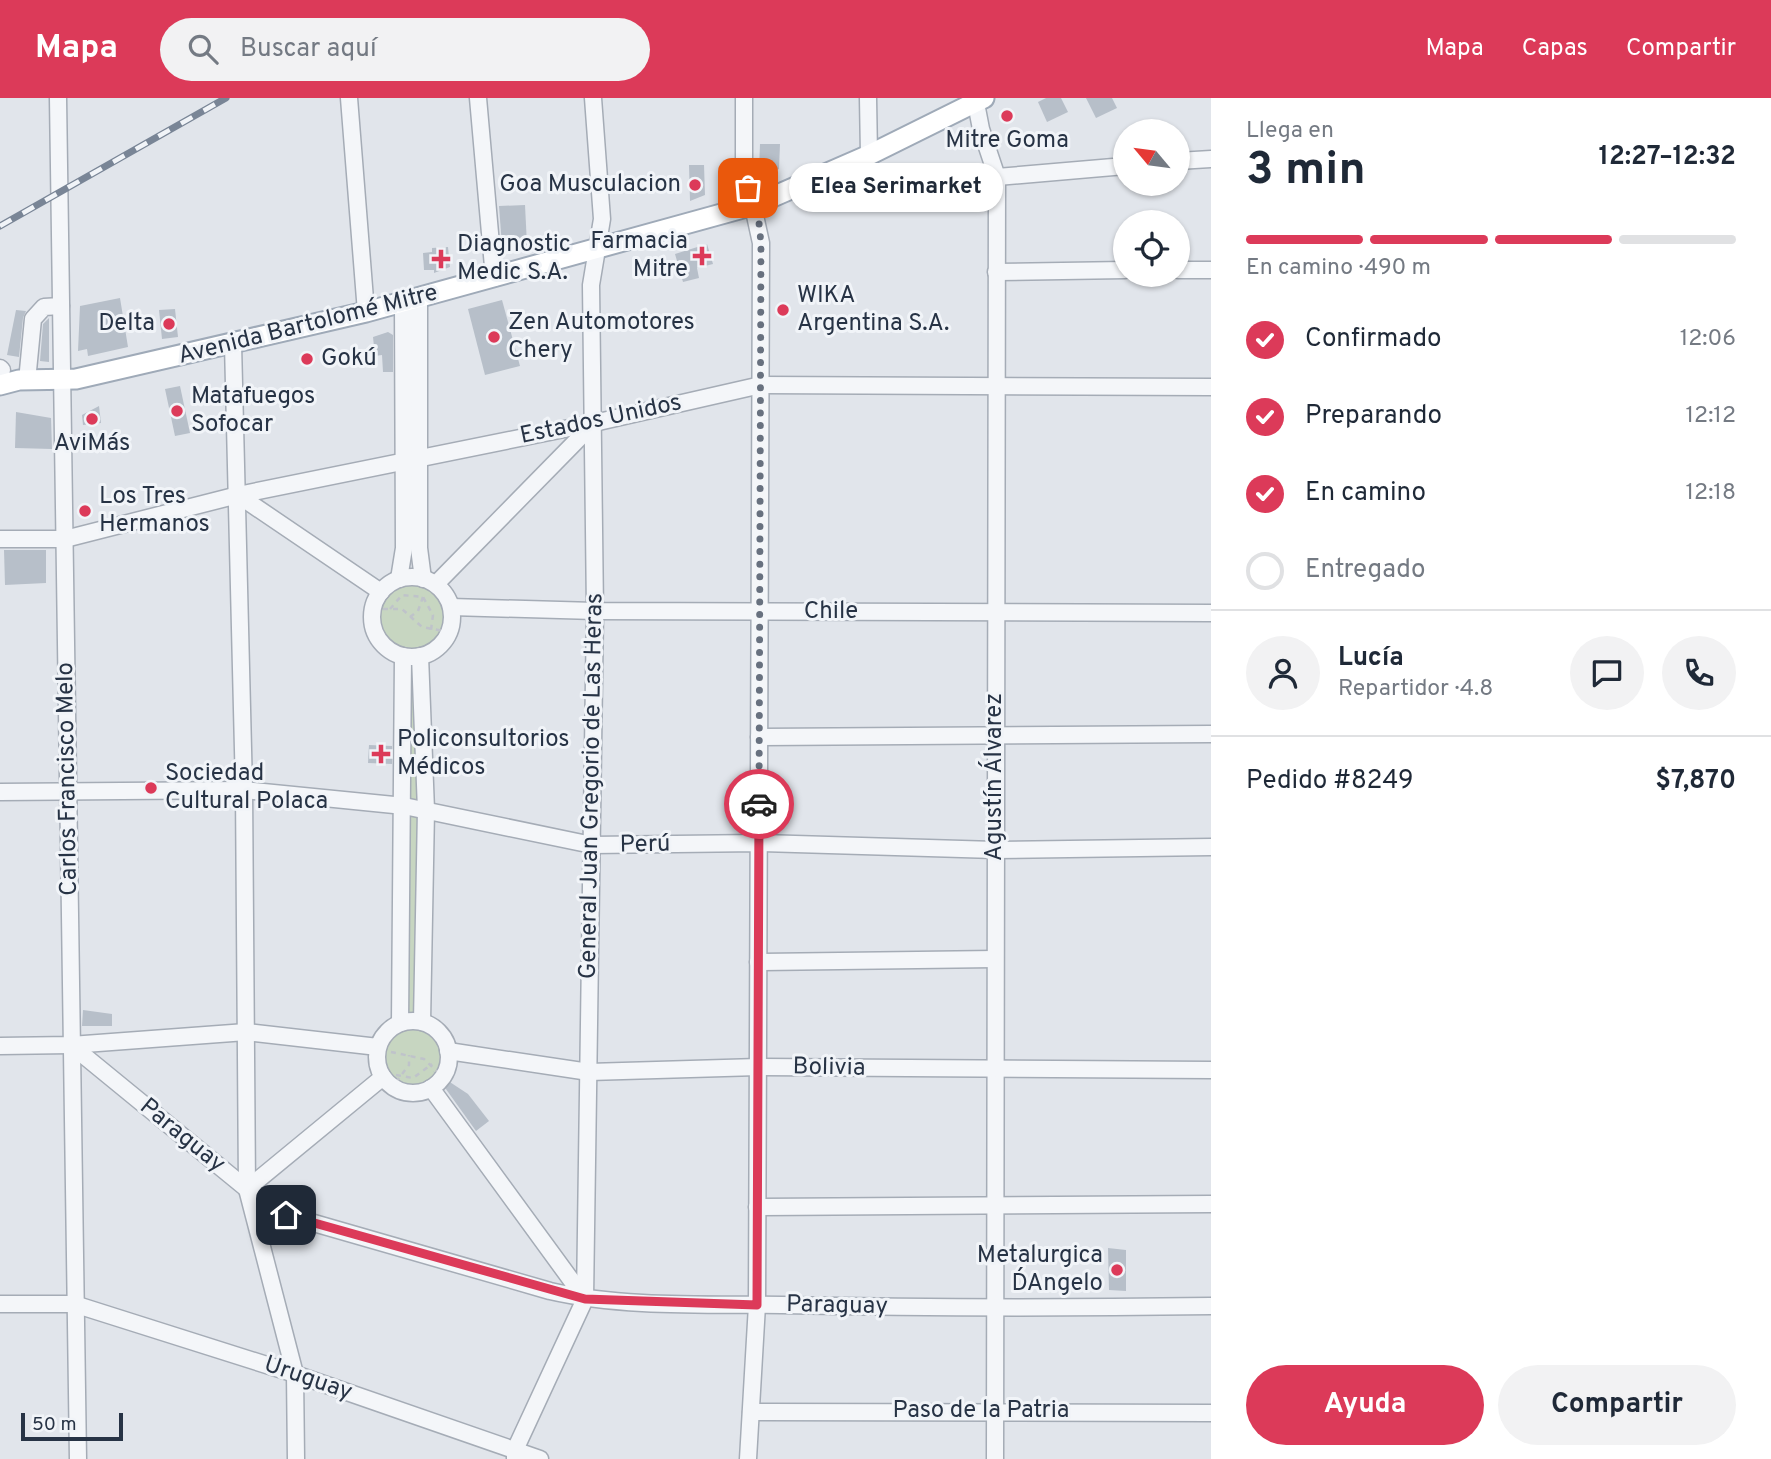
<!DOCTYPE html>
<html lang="es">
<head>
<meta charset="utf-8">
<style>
	body { margin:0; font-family:Overpass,sans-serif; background:#f2f2f3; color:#1f2937; height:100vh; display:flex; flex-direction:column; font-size:26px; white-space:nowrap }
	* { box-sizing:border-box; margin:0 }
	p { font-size:23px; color:#747a83 }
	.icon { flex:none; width:38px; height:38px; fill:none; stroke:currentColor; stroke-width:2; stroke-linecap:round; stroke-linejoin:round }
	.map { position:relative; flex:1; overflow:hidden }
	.side { display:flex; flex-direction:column; background:#fff; width:560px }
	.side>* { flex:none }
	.needle { width:46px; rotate:299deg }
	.tools { position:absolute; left:1113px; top:21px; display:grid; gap:14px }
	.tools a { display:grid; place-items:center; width:77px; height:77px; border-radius:50%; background:#fff; box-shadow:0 2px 5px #0004; font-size:35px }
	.scale { position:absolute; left:21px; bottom:18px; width:102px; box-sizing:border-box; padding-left:7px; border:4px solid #273345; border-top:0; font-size:19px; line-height:24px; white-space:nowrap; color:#273345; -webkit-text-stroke:5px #f1f4f8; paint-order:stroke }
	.pin { position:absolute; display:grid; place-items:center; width:60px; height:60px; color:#fff; margin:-30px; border-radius:14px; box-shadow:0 4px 10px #0006 }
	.courier { position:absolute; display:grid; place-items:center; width:70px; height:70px; margin:-35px; border:5px solid #dc3a59; border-radius:50%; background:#fff; color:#222; box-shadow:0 2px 9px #0007 }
	.bubble { position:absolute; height:49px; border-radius:24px; background:#fff; box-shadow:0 2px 5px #0004; font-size:23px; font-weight:700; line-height:49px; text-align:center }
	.overview em { font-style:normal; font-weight:700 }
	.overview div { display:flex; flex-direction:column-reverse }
	.overview { display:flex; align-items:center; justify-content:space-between; height:119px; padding:0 35px }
	h1 { font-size:46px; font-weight:700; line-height:52px }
	.bar { display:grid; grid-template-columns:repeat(4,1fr); gap:10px 7px; align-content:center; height:84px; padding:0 35px }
	.bar i { height:9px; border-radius:5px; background:#e0e1e3 }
	.bar .active { background:#dc3a59 }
	.bar p { grid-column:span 4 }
	.line { display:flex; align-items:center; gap:18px; padding:0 35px; border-top:2px solid #e0e1e3 }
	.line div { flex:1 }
	.round { display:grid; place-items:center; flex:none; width:74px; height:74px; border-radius:37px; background:#f2f2f3 }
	ol { padding:0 35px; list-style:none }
	li { display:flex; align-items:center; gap:21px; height:77px }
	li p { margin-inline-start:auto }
	li .icon { padding:7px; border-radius:50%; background:#dc3a59; color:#fff; stroke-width:4 }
	li:last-child { color:#747a83 }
	li i { width:38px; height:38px; border:4px solid #e0e1e3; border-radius:50% }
	.button { display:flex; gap:14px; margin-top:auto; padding:14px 35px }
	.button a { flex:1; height:80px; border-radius:42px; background:#dc3a59; color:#fff; font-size:28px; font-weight:700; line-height:80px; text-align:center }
	.button a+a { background:#f2f2f3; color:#1f2937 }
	header { display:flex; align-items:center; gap:42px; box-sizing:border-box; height:98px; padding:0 35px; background:#dc3a59; color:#fff }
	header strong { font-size:33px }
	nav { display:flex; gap:38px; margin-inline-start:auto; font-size:24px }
	.search { width:490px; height:63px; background:#f2f2f3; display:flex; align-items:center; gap:18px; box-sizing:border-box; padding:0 24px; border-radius:38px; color:#747a83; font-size:26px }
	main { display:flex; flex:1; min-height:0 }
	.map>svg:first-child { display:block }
	.green { fill:#c7d6c1 }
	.building { fill:#b7bfc9 }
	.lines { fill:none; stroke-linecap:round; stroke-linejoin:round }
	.minor-casing { stroke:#a5acb6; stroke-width:19 }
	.major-casing { stroke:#9faab8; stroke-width:23 }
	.path { stroke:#bfc3ca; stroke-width:2.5; stroke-dasharray:5 5; stroke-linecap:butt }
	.minor { stroke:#f4f6f9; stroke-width:16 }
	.major { stroke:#fff; stroke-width:19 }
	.rail-casing { stroke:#798596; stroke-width:7 }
	.rail { stroke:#f1f4f8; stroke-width:4.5; stroke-dasharray:13; stroke-linecap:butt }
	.done { stroke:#68717f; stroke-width:7; stroke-dasharray:0 12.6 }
	.route { stroke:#dc3a59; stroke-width:9 }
	.poi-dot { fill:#dc3a59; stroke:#f1f4f8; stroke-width:2.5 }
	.labels { text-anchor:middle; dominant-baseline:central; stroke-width:6; stroke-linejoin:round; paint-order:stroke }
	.poi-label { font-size:24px; fill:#273345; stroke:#f1f4f8; text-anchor:start }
	.street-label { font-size:24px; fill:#273345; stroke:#f1f4f8 }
</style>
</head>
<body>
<header>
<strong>Mapa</strong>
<div class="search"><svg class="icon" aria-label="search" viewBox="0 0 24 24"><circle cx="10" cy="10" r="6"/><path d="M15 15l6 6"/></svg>Buscar aquí</div>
<nav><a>Mapa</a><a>Capas</a><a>Compartir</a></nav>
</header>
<main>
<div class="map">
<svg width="1211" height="1361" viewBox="0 0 1211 1361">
	<rect width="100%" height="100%" fill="#e1e5eb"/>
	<g class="green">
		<circle cx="412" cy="519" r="35"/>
		<polygon points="403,558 420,558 422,924 400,925"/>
		<circle cx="412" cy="959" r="29"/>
	</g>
	<g class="building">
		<polygon points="1046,0 1061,0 1068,14 1047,24 1038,4"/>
		<polygon points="1086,0 1112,0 1117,10 1096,20"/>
		<polygon points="760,46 780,46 779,71 767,76 759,72"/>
		<polygon points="689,67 704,67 705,97 690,103"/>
		<polygon points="525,107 527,147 508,152 502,148 499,108"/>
		<polygon points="707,146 713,166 697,170 699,180 683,184 675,156"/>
		<polygon points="448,149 450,169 434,175 434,172 424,172 423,155 432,154 432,150"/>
		<polygon points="120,200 128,249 88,258 87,251 78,253 80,208"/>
		<polygon points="502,202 520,268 485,277 468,211"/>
		<polygon points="175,211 178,239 162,241 159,212"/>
		<polygon points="16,212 26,213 23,220 19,259 7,257"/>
		<polygon points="49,220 49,264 40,263 43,226"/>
		<polygon points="388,234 393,237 393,274 383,274 382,257 375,258 373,239"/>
		<polygon points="180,288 190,335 175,338 165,291"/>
		<polygon points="99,308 101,325 83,327 82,317"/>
		<polygon points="16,314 51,320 52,351 15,350"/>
		<polygon points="4,452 46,452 46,485 5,487"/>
		<polygon points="369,647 392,648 392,666 368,665"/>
		<polygon points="83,912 112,916 112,928 82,928"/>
		<polygon points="433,973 468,996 489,1023 476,1033"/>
		<polygon points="1108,1150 1126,1152 1126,1193 1109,1192"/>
	</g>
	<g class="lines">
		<g class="minor-casing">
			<g id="minor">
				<polyline points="58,0 78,1361"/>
				<polyline points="349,0 366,214"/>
				<polyline points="478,0 494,180"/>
				<polyline points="744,0 744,67 761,145 757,1207 748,1361"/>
				<polyline points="868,0 869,57"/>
				<polyline points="975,0 981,31 997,79 995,1361"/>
				<polyline points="1178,63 1211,61"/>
				<polyline points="997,79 1125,68"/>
				<polyline points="1178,172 1211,172"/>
				<polyline points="996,174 1125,172"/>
				<polyline points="419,201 419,450 423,481"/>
				<polyline points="233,246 244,692 247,1091 295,1276 296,1361"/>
				<polyline points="0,270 2,272"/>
				<polyline points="27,283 33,221 44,209 61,208"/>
				<polyline points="238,397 381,494"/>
				<polyline points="0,441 65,441 238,397 594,325 761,287 1211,289"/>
				<circle cx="412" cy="519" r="40"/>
				<polyline points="399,481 404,450 403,205"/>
				<polyline points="436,486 594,325"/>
				<polyline points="451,509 595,513 1211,515"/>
				<polyline points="420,558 426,712 422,924"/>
				<polyline points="759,639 1211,636"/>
				<polyline points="0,694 244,692 404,708 592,747 759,745 995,752 1211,749"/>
				<polyline points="758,864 995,861"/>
				<circle cx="413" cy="959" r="36"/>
				<polyline points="400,925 403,558"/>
				<path d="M 71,947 L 247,1091 L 286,1117 L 550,1193 C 624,1210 706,1206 782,1207 C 925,1210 1068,1210 1211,1208"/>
				<polyline points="0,948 71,947 246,934 378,949"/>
				<polyline points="448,953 589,974 758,969 1211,972"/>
				<polyline points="431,990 585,1201"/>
				<polyline points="247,1091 383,979"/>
				<polyline points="757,1109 1211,1106"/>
				<polyline points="0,1206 74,1206 295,1276 540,1361"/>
				<polyline points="751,1314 1211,1315"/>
				<polyline points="515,1361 515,1352 585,1201 595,513 591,187 602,121 593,0"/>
			</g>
		</g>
		<g class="major-casing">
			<polyline id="major" points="0,287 19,282 76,281 366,214 754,107 869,57 984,0"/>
		</g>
		<g class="path">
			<polyline points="373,511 402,511 422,529 449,534"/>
			<polyline points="390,511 402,497 423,499 433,517 431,532"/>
			<polyline points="410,519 418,513 423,499"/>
			<polyline points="391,954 424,961 442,978"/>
			<polyline points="396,977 413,980 432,966"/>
			<polyline points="396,984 409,967 409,957"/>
		</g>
		<use href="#minor" class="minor"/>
		<use href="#major" class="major"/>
		<g class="rail-casing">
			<polyline id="rail" points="0,128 226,0"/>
		</g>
		<use href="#rail" class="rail"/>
	</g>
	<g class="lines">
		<polyline class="done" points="748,90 759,125 761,145 759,706"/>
		<polyline class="route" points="286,1117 585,1201 757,1207 759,706"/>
	</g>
	<g class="poi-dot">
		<circle cx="1007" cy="18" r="7"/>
		<circle cx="695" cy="87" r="7"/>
		<path d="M698.5 147.5h7v7h7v7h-7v7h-7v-7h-7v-7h7z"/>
		<path d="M437.5 150.5h7v7h7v7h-7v7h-7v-7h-7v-7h7z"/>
		<circle cx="783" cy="212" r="7"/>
		<circle cx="169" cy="226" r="7"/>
		<circle cx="494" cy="239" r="7"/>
		<circle cx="307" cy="261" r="7"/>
		<circle cx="177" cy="313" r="7"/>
		<circle cx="92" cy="321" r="7"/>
		<circle cx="85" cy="413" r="7"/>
		<path d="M377.5 645.5h7v7h7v7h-7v7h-7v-7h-7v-7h7z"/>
		<circle cx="151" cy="690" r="7"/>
		<circle cx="1117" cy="1172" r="7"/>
	</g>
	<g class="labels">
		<g class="poi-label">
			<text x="1007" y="43" text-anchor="middle">Mitre Goma</text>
			<text x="681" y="87" text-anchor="end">Goa Musculacion</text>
			<text x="688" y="144" text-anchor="end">Farmacia<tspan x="688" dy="28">Mitre</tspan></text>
			<text x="457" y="147">Diagnostic<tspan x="457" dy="28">Medic S.A.</tspan></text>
			<text x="797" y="198">WIKA<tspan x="797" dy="28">Argentina S.A.</tspan></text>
			<text x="508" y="225">Zen Automotores<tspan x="508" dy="28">Chery</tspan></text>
			<text x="155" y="226" text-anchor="end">Delta</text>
			<text x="321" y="261">Gokú</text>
			<text x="191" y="299">Matafuegos<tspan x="191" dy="28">Sofocar</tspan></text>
			<text x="92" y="346" text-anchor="middle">AviMás</text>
			<text x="99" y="399">Los Tres<tspan x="99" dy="28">Hermanos</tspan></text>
			<text x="397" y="642">Policonsultorios<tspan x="397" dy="28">Médicos</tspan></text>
			<text x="165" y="676">Sociedad<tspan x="165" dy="28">Cultural Polaca</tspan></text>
			<text x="1103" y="1158" text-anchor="end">Metalurgica<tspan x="1103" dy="28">D´Angelo</tspan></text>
		</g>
		<g class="street-label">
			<text transform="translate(308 227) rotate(-14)">Avenida Bartolomé Mitre</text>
			<text transform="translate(601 322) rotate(-12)">Estados Unidos</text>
			<text x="831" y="514">Chile</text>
			<text transform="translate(995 679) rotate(-90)">Agustín Álvarez</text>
			<text transform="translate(68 681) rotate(-91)">Carlos Francisco Melo</text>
			<text transform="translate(592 688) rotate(-89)">General Juan Gregorio de Las Heras</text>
			<text transform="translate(645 747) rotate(-1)">Perú</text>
			<text transform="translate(829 970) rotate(1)">Bolivia</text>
			<text transform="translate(182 1038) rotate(39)">Paraguay</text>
			<text transform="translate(837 1208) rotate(1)">Paraguay</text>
			<text transform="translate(308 1281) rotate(19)">Uruguay</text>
			<text x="981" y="1313">Paso de la Patria</text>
		</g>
	</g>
</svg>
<div class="tools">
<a><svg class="needle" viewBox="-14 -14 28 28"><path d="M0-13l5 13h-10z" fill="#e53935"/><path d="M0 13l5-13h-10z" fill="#747a83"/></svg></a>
<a><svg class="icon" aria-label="locate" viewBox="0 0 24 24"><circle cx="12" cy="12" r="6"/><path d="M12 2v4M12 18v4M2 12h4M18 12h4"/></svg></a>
</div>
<div class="scale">50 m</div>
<div class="pin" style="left:748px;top:90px;background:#ea580c"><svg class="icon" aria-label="bag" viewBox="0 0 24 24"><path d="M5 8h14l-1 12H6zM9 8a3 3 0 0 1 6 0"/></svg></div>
<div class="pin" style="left:286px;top:1117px;background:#1f2937"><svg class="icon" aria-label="home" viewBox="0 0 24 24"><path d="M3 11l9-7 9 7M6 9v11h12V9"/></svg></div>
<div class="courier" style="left:759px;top:706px"><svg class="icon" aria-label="car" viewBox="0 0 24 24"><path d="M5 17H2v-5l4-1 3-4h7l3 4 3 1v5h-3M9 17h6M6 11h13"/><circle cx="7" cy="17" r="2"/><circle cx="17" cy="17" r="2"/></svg></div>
<div class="bubble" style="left:789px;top:65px;width:214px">Elea Serimarket</div>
</div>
<section class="side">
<div class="overview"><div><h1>3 min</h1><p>Llega en</p></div><em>12:27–12:32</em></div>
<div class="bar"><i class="active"></i><i class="active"></i><i class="active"></i><i></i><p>En camino · 490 m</p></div>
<ol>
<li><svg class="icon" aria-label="check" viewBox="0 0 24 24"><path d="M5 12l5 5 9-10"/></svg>Confirmado<p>12:06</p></li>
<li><svg class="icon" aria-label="check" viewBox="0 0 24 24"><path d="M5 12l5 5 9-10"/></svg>Preparando<p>12:12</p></li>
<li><svg class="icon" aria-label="check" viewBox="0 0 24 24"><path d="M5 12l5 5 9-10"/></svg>En camino<p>12:18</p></li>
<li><i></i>Entregado</li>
</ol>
<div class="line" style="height:126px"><a class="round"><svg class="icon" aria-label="person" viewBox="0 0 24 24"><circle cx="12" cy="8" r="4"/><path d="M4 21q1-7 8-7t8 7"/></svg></a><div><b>Lucía</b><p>Repartidor · 4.8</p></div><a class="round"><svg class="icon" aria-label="chat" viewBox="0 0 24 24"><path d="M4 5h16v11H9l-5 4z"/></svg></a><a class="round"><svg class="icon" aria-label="phone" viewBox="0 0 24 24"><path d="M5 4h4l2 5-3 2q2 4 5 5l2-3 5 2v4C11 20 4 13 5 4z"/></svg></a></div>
<div class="line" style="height:91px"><div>Pedido #8249</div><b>$7,870</b></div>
<div class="button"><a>Ayuda</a><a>Compartir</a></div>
</section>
</main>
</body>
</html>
